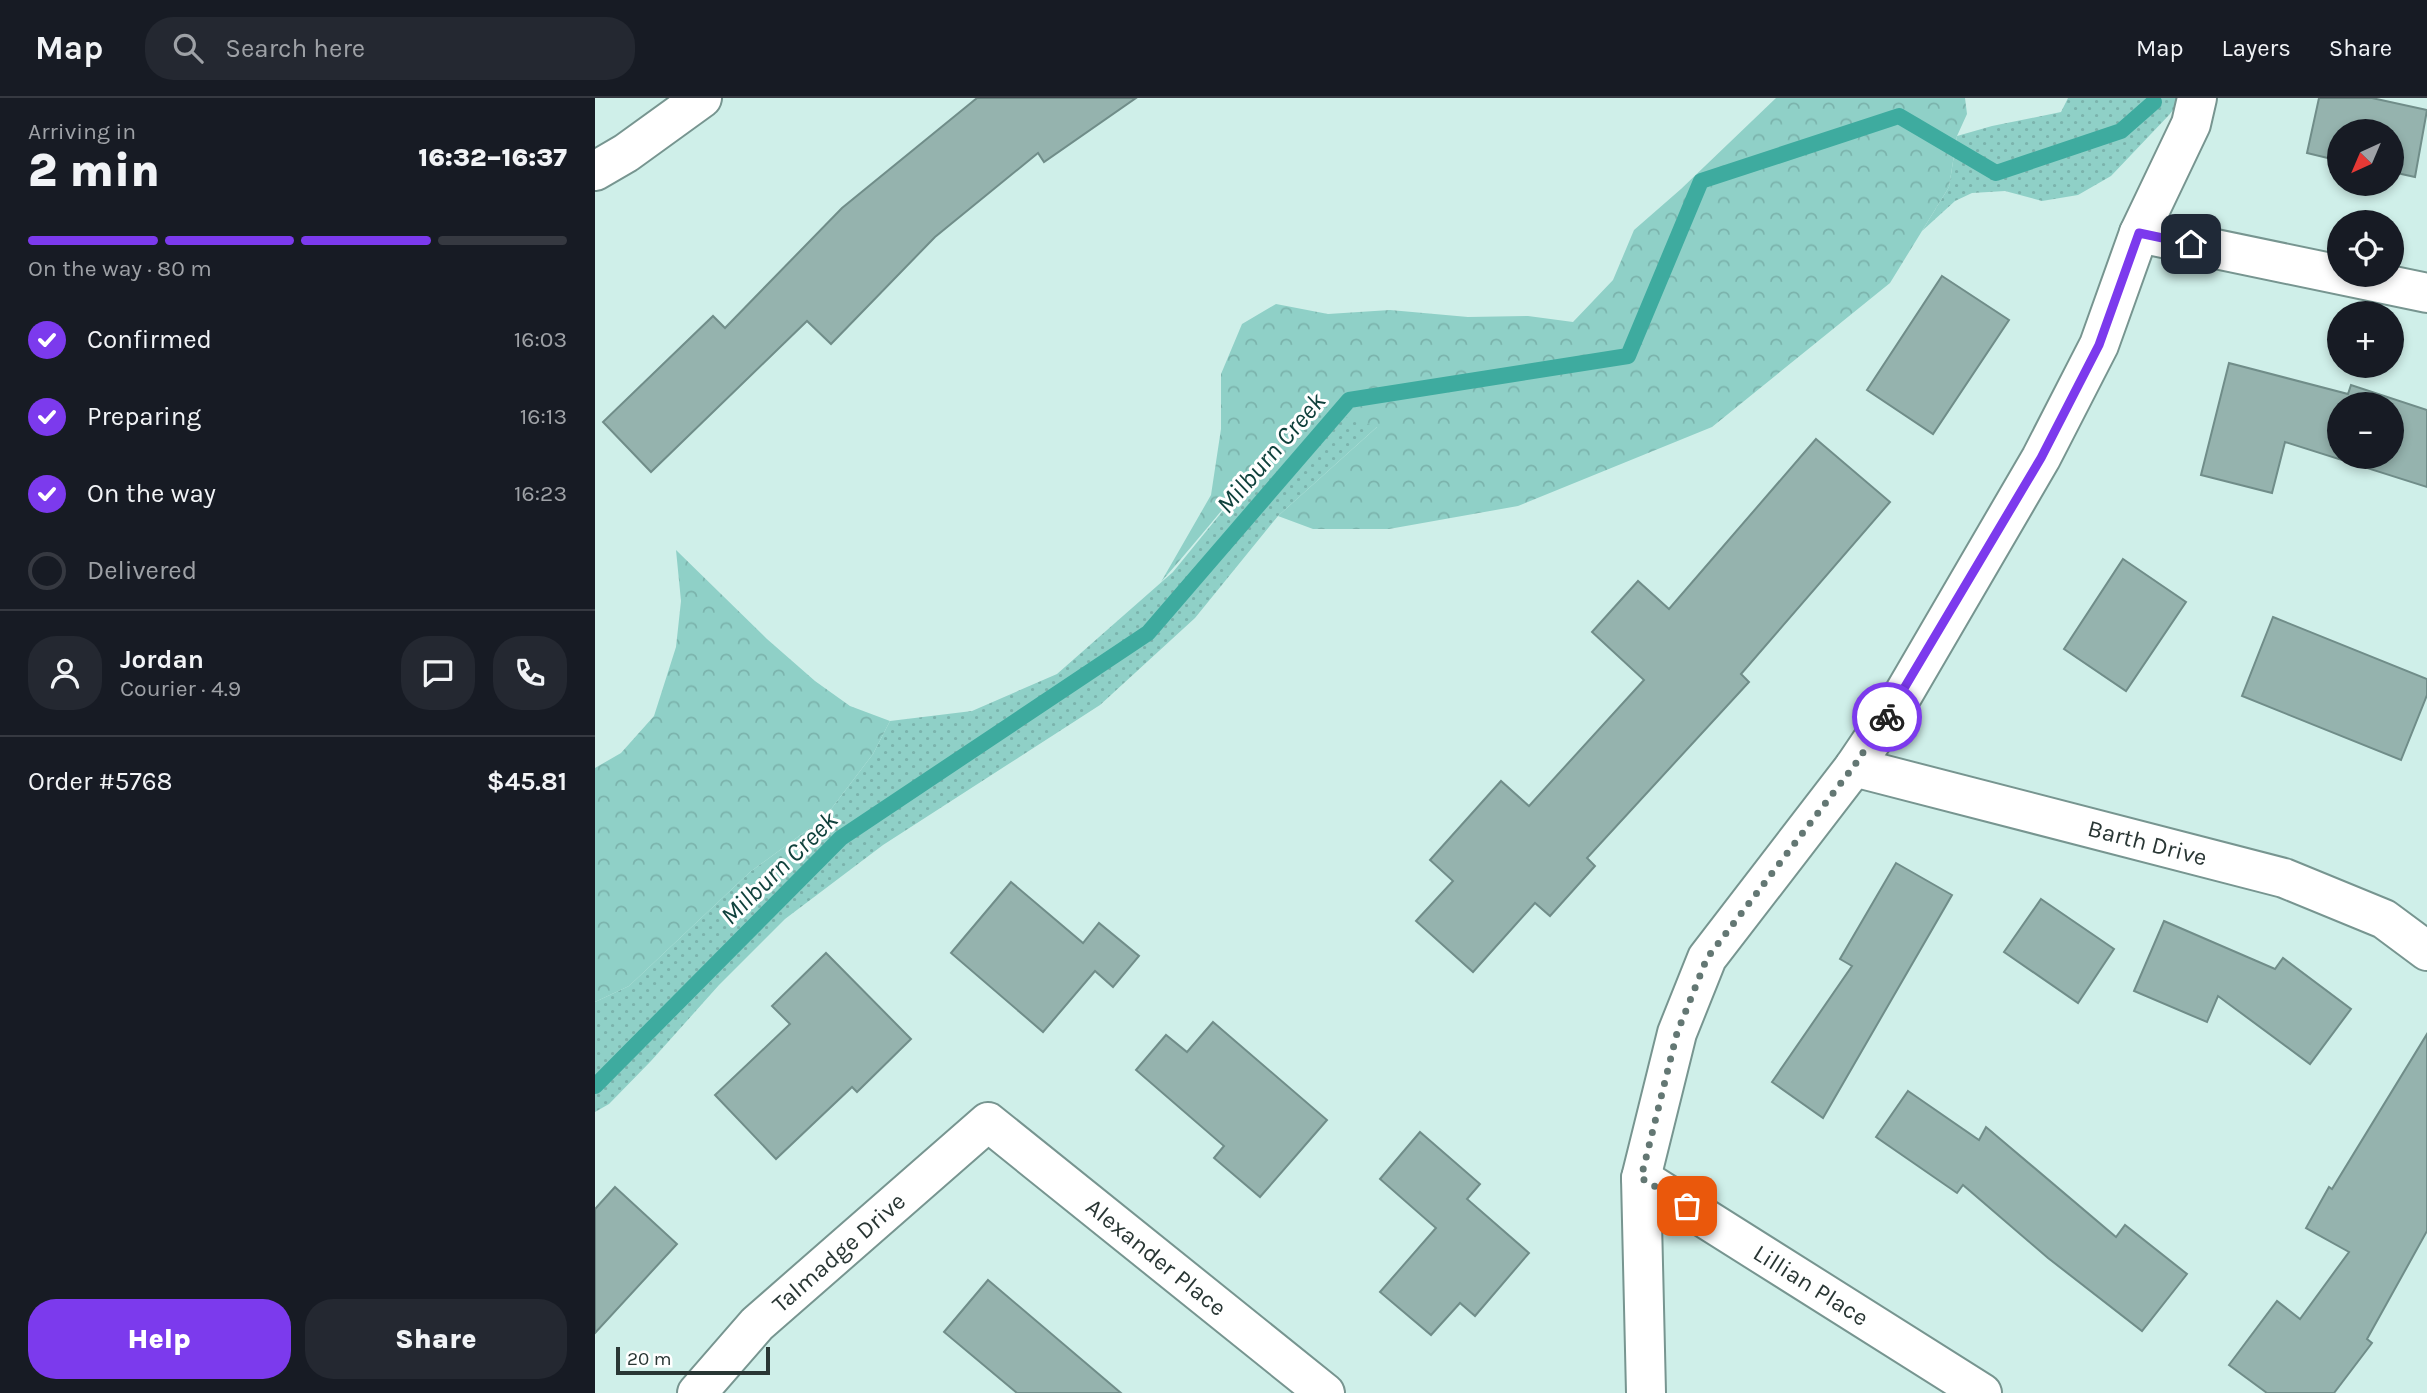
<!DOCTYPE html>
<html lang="en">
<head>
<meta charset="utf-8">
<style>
	body { margin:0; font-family:Karla,sans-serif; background:#242831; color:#f1f3f6; height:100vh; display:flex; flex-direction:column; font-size:26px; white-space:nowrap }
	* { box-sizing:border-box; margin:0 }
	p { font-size:23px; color:#9ea1a6 }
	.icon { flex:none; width:38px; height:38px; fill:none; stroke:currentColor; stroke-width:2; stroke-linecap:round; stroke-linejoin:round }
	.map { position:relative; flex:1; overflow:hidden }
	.panel { display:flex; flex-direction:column; background:#171b24; width:595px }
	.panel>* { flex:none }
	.needle { width:46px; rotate:224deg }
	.buttons { position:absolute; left:1732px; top:21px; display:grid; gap:14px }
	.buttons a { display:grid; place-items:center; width:77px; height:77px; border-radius:50%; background:#171b24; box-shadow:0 4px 10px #0003; font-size:35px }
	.scale { position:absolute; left:21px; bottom:18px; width:154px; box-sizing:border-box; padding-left:7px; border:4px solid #293634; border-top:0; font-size:19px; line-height:24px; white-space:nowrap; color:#293634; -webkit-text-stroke:5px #fff; paint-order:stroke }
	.pin { position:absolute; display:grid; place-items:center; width:60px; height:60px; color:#fff; margin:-30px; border-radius:14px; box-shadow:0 4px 10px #0006 }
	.courier { position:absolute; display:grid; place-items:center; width:70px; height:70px; margin:-35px; border:5px solid #7c3aed; border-radius:50%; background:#fff; color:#222; box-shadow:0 2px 9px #0007 }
	.summary em { font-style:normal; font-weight:800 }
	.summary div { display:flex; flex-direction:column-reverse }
	.summary { display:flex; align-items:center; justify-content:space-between; height:119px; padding:0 28px }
	h1 { font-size:46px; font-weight:800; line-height:52px }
	.bar { display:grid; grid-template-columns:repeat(4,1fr); gap:10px 7px; align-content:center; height:84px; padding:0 28px }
	.bar i { height:9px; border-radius:5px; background:#363941 }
	.bar .active { background:#7c3aed }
	.bar p { grid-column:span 4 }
	.line { display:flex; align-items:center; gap:18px; padding:0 28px; border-top:2px solid #363941 }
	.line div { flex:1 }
	.round { display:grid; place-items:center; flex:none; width:74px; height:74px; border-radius:28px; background:#242831 }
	ol { padding:0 28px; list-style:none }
	li { display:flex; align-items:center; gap:21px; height:77px }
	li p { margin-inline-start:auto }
	li .icon { padding:7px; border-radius:50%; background:#7c3aed; color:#fff; stroke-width:4 }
	li:last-child { color:#9ea1a6 }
	li i { width:38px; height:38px; border:4px solid #363941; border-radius:50% }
	.cta { display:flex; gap:14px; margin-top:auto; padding:14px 28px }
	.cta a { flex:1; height:80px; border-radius:28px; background:#7c3aed; color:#fff; font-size:28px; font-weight:800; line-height:80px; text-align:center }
	.cta a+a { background:#242831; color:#f1f3f6 }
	header { display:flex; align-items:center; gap:42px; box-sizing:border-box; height:98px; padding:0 35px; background:#171b24; border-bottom:2px solid #363941 }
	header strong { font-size:33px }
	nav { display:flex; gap:38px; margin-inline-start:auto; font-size:24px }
	.search { width:490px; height:63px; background:#242831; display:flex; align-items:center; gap:18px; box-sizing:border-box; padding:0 24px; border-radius:28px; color:#9ea1a6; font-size:26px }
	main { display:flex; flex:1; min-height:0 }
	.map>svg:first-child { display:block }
	.grass { fill:url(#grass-dots) }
	.forest { fill:url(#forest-crowns) }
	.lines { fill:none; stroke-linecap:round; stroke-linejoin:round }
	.stream { stroke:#3eab9f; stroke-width:16 }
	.building { fill:#95b3ae; stroke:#708d89; stroke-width:2; fill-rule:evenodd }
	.street-casing { stroke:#779590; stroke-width:42 }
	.secondary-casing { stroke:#779590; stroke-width:42 }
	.street { stroke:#fff; stroke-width:38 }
	.secondary { stroke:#fff; stroke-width:38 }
	.done { stroke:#637773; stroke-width:7; stroke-dasharray:0 12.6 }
	.route { stroke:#7c3aed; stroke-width:9 }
	.labels { text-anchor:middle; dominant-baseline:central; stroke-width:6; stroke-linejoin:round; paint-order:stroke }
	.street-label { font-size:24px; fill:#293634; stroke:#fff }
	.water-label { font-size:26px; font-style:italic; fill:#10413c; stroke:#fff }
</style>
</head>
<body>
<header>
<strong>Map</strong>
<div class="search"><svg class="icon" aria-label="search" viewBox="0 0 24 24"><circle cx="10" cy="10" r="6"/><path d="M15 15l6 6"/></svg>Search here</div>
<nav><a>Map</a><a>Layers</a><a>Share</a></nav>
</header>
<main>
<section class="panel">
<div class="summary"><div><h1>2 min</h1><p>Arriving in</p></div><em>16:32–16:37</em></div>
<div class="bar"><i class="active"></i><i class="active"></i><i class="active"></i><i></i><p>On the way · 80 m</p></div>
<ol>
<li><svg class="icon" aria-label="check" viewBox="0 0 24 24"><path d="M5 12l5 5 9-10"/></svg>Confirmed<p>16:03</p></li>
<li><svg class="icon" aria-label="check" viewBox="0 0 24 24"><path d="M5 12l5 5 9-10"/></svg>Preparing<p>16:13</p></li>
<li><svg class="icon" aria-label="check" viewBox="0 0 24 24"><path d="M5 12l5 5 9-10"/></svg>On the way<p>16:23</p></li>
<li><i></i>Delivered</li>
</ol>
<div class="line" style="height:126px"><a class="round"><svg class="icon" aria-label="person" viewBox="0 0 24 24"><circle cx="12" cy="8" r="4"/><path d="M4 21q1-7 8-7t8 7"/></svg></a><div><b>Jordan</b><p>Courier · 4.9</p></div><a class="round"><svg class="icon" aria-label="chat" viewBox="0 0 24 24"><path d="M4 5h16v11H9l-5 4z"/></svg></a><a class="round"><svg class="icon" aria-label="phone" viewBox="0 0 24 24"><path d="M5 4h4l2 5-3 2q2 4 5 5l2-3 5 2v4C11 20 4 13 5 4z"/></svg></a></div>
<div class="line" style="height:91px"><div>Order #5768</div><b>$45.81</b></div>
<div class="cta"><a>Help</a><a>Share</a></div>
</section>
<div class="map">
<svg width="1832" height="1295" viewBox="0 0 1832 1295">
	<defs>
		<pattern id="grass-dots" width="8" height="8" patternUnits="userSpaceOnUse" patternTransform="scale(1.75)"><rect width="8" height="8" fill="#8fd0c7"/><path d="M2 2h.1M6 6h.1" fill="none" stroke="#7bb3ac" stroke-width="1.8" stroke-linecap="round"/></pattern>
		<pattern id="forest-crowns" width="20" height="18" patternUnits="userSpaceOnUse" patternTransform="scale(1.75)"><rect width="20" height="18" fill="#8fd0c7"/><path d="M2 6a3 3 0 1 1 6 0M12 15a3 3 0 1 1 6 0" fill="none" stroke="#7bb3ac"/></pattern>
	</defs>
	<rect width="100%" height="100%" fill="#cfefe9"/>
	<g class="grass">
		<polygon points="1473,0 1588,0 1574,17 1516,78 1483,97 1447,103 1410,93 1377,95 1360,103 1327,133 1354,89 1362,38 1397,28 1466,14"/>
		<polygon points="718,309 783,328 683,418 600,520 505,607 288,747 190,821 124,887 56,963 14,1006 0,1014 0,904 34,888 155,774 230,719 278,656 295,623 377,613 462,576 578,474 679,350"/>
	</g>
	<g class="forest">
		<path d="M 1181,0 L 1370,0 L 1372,16 L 1362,38 L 1354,89 L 1295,185 L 1117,329 L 923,408 L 794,431 L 718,431 L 683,418 L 782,329 L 718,309 C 664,364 617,426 566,484 L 616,397 L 626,331 L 626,276 L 647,226 L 681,206 L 733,216 L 795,212 L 873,219 L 933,218 L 978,224 L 1018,182 L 1039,132 L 1086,91 Z"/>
		<polygon points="81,452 172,541 220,583 255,608 295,623 278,656 230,719 155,774 34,888 0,904 0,670 26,655 59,618 81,549 86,503"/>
	</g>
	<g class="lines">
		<polyline class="stream" points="0,988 246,740 553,535 754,302 1033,258 1106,83 1304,18 1401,75 1526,33 1559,4"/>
	</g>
	<g class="building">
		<polygon points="382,0 541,0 449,64 443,55 340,139 236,246 212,223 56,374 8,324 118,218 130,230 247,110"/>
		<polygon points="1724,0 1777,0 1832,12 1820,79 1797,74 1797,33 1745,33 1745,63 1712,55"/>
		<polygon points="1347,178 1414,222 1338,336 1272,292"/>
		<path d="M 1634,265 L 1753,296 L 1756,287 L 1832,312 L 1832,389 L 1690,344 L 1677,395 L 1606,377 ZM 1745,306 L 1797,306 L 1797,359 L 1745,359 Z"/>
		<polygon points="1221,341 1295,404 1146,576 1154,584 992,760 1000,768 955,818 940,805 878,874 821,823 858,783 835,762 906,683 934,708 1049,582 997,534 1043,483 1074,511"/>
		<polygon points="1528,461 1591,504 1531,593 1469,551"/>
		<polygon points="1678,519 1832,581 1832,597 1806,662 1647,598"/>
		<polygon points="1301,765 1357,797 1228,1020 1177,984 1257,868 1245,861"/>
		<polygon points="416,784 488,845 504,825 544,858 518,889 500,873 448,934 356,855"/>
		<polygon points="1446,801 1519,851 1483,905 1409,854"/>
		<polygon points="1569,823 1680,871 1688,860 1756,911 1715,966 1623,898 1612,924 1539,893"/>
		<polygon points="231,855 316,941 262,994 257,989 181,1061 120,997 195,926 177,908"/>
		<polygon points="618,924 732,1022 665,1099 619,1060 629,1048 541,972 571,937 592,954"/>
		<polygon points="1832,936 1832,1133 1772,1241 1777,1245 1739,1295 1672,1295 1634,1267 1682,1203 1705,1221 1754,1154 1711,1130 1734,1089 1737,1091"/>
		<polygon points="1313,993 1384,1042 1391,1029 1521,1139 1530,1127 1592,1176 1547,1233 1453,1160 1368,1087 1362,1095 1281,1039"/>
		<polygon points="825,1034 885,1086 872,1101 934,1155 880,1218 865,1205 836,1237 785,1194 841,1130 785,1081"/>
		<polygon points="20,1089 82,1146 0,1235 0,1111"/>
		<polygon points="393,1182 526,1295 422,1295 349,1234"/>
	</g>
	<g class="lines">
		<g class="street-casing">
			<g id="street">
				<polyline points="1544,135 1832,195"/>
				<path id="s1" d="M 1259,669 L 1689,780 L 1789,821 L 1832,853"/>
				<path id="s2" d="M 1046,1080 L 1387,1295"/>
				<path id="s3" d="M 102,1295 L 162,1226 L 393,1024 L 730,1295"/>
				<polyline points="1051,1295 1046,1080 1082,935 1112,860 1259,669 1309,595 1446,360 1504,247 1544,135 1596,26 1602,0"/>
			</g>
		</g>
		<g class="secondary-casing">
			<polyline id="secondary" points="0,73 31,55 107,0"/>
		</g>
		<use href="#street" class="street"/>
		<use href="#secondary" class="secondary"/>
	</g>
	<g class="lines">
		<polyline class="done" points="1092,1108 1046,1080 1082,935 1112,860 1259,668 1292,619"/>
		<polyline class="route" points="1292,619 1446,360 1504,247 1544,135 1596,146"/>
	</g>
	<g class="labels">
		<g class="street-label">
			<text stroke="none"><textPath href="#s1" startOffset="303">Barth Drive</textPath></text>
			<text stroke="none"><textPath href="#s3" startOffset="200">Talmadge Drive</textPath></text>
			<text stroke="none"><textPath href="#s3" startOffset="614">Alexander Place</textPath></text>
			<text stroke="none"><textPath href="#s2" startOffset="201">Lillian Place</textPath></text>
		</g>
		<g class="water-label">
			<text transform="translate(676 355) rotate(-49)">Milburn Creek</text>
			<text transform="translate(184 770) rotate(-44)">Milburn Creek</text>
		</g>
	</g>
</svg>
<div class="buttons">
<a><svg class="needle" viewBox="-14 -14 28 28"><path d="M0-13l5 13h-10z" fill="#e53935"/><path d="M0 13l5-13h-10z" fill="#9ea1a6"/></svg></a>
<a><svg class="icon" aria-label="locate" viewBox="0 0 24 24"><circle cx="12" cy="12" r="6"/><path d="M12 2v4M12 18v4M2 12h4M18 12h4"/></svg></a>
<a>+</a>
<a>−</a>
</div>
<div class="scale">20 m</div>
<div class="pin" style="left:1092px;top:1108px;background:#ea580c"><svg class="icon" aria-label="bag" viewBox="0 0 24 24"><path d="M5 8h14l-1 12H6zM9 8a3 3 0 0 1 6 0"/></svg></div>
<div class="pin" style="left:1596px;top:146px;background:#1f2937"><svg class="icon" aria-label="home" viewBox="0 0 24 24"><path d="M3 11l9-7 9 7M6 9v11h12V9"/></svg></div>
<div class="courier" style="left:1292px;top:619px"><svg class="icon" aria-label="bike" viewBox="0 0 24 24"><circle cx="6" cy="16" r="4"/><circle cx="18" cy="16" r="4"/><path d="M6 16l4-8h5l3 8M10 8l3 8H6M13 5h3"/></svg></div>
</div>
</main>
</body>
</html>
